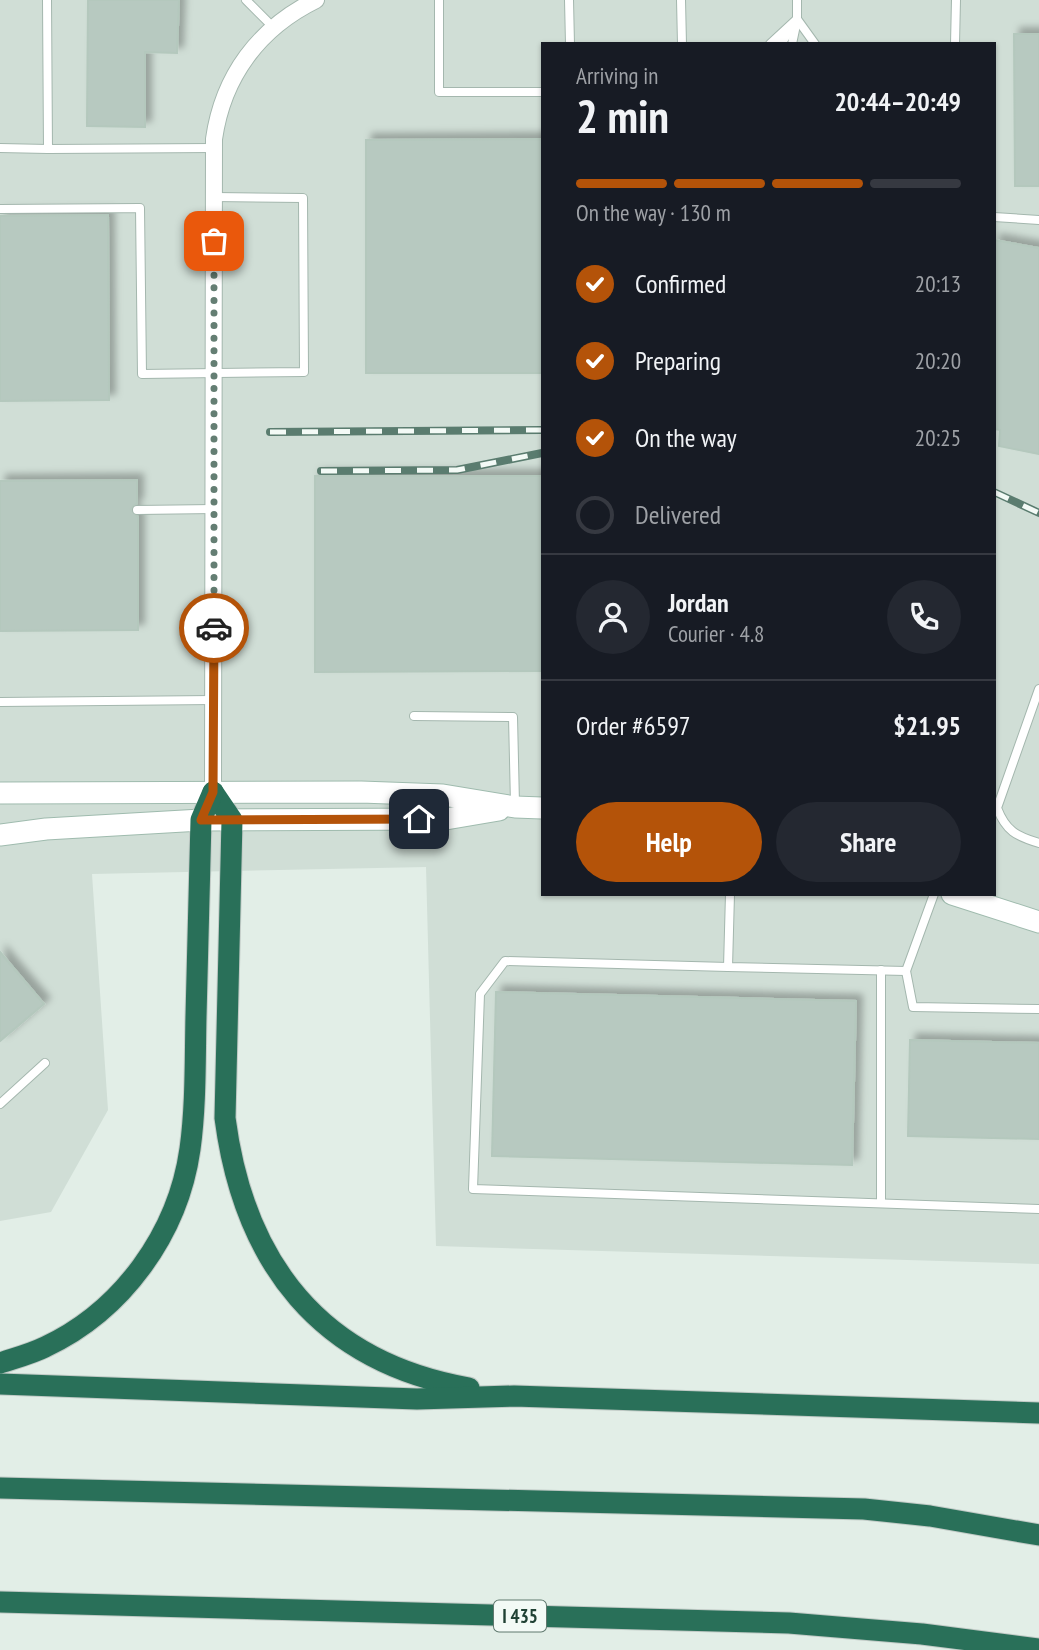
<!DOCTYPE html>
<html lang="en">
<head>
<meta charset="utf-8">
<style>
	body { margin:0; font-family:"PT Sans Narrow",sans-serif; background:#242831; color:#f1f3f6; height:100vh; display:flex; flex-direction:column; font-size:26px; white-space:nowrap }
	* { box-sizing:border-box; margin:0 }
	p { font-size:23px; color:#9ea1a6 }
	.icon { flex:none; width:38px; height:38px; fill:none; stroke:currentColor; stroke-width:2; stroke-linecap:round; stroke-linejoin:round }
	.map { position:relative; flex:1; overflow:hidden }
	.details { position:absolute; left:541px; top:42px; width:455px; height:854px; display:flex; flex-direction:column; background:#171b24; border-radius:0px; box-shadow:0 2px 5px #0004 }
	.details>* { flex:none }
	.pin { position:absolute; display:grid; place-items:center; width:60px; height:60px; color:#fff; margin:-30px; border-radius:14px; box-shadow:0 4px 10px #0006 }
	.courier { position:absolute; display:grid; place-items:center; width:70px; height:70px; margin:-35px; border:5px solid #b45309; border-radius:50%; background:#fff; color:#222; box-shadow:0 2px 9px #0007 }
	.summary em { font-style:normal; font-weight:700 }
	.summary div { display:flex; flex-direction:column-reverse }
	.summary { display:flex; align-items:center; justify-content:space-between; height:119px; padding:0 35px }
	h1 { font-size:46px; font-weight:700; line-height:52px }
	.bar { display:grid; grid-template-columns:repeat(4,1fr); gap:10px 7px; align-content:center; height:84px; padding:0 35px }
	.bar i { height:9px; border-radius:5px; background:#363941 }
	.bar .selected { background:#b45309 }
	.bar p { grid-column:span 4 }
	.line { display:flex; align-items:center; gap:18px; padding:0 35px; border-top:2px solid #363941 }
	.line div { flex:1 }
	.round { display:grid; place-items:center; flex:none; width:74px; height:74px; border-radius:37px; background:#242831 }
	ol { padding:0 35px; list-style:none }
	li { display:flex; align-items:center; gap:21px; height:77px }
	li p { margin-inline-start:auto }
	li .icon { padding:7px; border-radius:50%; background:#b45309; color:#fff; stroke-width:4 }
	li:last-child { color:#9ea1a6 }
	li i { width:38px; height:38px; border:4px solid #363941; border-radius:50% }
	.primary-button { display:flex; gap:14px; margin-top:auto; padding:14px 35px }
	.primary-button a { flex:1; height:80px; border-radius:42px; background:#b45309; color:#fff; font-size:28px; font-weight:700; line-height:80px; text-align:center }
	.primary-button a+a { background:#242831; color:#f1f3f6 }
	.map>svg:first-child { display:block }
	.built { fill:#d0ded6; fill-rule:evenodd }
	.building { fill:#b7c9c0; stroke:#b4c8bd; stroke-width:2; filter:url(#shadow) }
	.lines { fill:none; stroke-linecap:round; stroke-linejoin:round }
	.lane-casing { stroke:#a4b7ae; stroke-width:10 }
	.street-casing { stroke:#a4b7ae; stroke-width:18 }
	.secondary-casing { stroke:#9fbbae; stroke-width:23 }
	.highway-casing { stroke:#c1cac6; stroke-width:23 }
	.lane { stroke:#fff; stroke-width:8 }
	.street { stroke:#fff; stroke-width:16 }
	.secondary { stroke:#fff; stroke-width:21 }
	.highway { stroke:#297059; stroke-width:21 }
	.rail-casing { stroke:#5a7c6f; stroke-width:8 }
	.rail { stroke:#f3faf6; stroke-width:5; stroke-dasharray:16; stroke-linecap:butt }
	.done { stroke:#647e73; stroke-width:7; stroke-dasharray:0 12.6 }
	.route { stroke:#b45309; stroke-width:9 }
	.labels { text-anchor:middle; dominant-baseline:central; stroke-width:5; stroke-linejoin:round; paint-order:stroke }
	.shield { fill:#f3faf6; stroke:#5f786e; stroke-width:2 }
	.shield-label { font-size:19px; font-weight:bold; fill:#204134 }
</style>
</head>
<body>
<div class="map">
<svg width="1039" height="1650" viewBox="0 0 1039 1650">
	<defs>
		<filter id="shadow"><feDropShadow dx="6" dy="-6" stdDeviation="3.5" flood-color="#0004"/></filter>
	</defs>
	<rect width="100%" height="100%" fill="#e2eee7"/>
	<path class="built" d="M 0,0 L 1039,0 L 1039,1264 L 436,1246 L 426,867 L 92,874 L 108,1110 L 51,1212 L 0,1221 ZM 542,44 L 994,44 L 994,894 L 542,894 Z"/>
	<g class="building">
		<polygon points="88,0 179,0 177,53 145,52 145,127 87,126"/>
		<polygon points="1014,34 1039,34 1039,186 1015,186"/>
		<polygon points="542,139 542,373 366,373 366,140"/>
		<polygon points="108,215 109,400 0,401 0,216"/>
		<polygon points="994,240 1039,248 1039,454 999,446 1000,430 994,429"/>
		<polygon points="315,476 542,476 542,671 315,672"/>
		<polygon points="137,480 137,503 131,509 138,517 138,630 0,631 0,481"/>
		<polygon points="0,952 44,1004 0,1041"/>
		<polygon points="496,992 856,1001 852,1165 492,1156"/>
		<polygon points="910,1040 1039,1043 1039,1139 908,1136"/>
	</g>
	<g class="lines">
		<g class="lane-casing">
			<g id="lane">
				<polyline points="47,0 48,149 214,148"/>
				<polyline points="246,0 273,27"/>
				<polyline points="439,0 439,92 542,92"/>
				<polyline points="569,0 570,44"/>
				<polyline points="681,0 682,44"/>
				<polyline points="797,0 797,19 815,44"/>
				<polyline points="770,44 797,19"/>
				<polyline points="781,44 790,30"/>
				<polyline points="792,44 796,25"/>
				<polyline points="955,44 956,0"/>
				<polyline points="0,148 48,149"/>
				<polyline points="0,209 140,208 142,374 304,372 303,198 214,197"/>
				<polyline points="994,217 1039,220"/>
				<polyline points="137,510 214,509"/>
				<path d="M 1039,689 L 997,808 C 1006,831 1016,836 1039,843"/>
				<polyline points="0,702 214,700"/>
				<polyline points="414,716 513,717 515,804"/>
				<polyline points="730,894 728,967 906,971 934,894"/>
				<polyline points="728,967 505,961 480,994 473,1189 1039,1209"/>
				<polyline points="881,970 881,1203"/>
				<polyline points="906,971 913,1007 1039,1009"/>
				<polyline points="0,1104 45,1063"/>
			</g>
		</g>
		<g class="street-casing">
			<path id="street" d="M 213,792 L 214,139 C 223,76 259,28 316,0"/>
		</g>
		<g class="secondary-casing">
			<g id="secondary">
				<polyline points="0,793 361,792 443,795 515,807 542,808"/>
				<polyline points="0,835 46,829 201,820 446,819 499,810"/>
				<polyline points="952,894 1039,922"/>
			</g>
		</g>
		<g class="highway-casing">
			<g id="highway">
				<path d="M 213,792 L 232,820 L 225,1118 C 244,1263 320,1362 469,1388"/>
				<path d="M 0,1363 C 15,1358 31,1354 45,1347 C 122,1311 178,1234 190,1149 C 196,1106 195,1060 196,1016 C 198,951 199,885 201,820 L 213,792"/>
				<polyline points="0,1384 417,1399 514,1396 1039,1413"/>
				<polyline points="0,1488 864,1509 930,1516 1039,1535"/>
				<polyline points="0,1602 789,1623 922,1634 1039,1649"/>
			</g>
		</g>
		<use href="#lane" class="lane"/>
		<use href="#street" class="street"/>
		<use href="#secondary" class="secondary"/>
		<use href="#highway" class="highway"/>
		<g class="rail-casing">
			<g id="rail">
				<polyline points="270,432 542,430"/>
				<polyline points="321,471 457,470 542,453"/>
				<polyline points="994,492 1039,513"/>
			</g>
		</g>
		<use href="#rail" class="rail"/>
	</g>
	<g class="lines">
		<polyline class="done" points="214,628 214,241"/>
		<polyline class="route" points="214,628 213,792 201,820 419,819"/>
	</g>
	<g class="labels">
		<rect class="shield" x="494" y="1600.5" width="52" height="31" rx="5"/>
		<g class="shield-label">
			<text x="520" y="1616">I 435</text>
		</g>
	</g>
</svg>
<div class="pin" style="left:214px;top:241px;background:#ea580c"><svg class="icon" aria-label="bag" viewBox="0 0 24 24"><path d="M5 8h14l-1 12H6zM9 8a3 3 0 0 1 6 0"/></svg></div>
<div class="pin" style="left:419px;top:819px;background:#1f2937"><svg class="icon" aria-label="home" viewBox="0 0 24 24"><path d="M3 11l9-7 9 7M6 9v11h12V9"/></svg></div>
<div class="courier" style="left:214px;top:628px"><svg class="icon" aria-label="car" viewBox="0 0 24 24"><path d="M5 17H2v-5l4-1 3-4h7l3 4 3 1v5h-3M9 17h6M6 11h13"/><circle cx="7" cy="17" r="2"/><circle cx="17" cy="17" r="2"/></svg></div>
<section class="details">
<div class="summary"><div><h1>2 min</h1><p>Arriving in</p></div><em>20:44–20:49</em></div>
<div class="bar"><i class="selected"></i><i class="selected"></i><i class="selected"></i><i></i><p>On the way · 130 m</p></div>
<ol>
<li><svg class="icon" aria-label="check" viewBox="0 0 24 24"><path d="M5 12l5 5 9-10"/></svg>Confirmed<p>20:13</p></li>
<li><svg class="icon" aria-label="check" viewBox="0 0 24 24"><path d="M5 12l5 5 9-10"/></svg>Preparing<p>20:20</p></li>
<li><svg class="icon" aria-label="check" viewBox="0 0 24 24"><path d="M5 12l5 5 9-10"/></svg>On the way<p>20:25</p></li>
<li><i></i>Delivered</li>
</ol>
<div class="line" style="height:126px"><a class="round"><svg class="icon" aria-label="person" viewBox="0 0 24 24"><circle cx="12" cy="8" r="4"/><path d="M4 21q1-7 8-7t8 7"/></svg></a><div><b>Jordan</b><p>Courier · 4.8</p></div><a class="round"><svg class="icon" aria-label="phone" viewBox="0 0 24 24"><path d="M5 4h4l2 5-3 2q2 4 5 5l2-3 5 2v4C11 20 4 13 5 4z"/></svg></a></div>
<div class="line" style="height:91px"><div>Order #6597</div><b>$21.95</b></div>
<div class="primary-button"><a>Help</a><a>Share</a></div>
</section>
</div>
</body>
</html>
